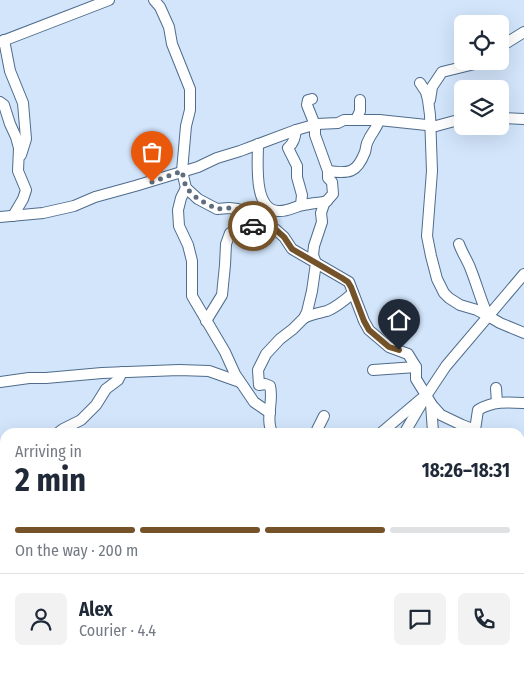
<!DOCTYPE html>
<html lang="en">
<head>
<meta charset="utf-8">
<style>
	body { margin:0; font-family:"Fira Sans Condensed",sans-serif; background:#f2f2f3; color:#1f2937; height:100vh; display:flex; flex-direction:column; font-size:19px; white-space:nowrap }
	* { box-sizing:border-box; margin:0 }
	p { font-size:16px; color:#747a83 }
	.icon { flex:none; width:28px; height:28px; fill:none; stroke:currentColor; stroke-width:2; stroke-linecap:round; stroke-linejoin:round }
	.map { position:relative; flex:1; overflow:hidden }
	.sheet { position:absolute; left:0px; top:428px; width:525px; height:246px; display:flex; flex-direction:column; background:#fff; border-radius:15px 15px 0 0; box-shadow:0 5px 20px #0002 }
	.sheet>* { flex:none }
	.tools { position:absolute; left:454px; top:15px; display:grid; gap:10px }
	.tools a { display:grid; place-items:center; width:55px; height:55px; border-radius:8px; background:#fff; box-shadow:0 5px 20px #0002; font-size:25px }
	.pin { position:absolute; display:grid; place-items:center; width:42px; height:42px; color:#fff; margin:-51px -21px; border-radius:50% 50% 50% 0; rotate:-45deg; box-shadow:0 0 5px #0007 }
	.pin .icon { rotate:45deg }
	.courier { position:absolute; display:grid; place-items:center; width:50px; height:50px; margin:-25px; border:4px solid #74532a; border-radius:50%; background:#fff; color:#222; box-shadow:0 1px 6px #0007 }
	.summary em { font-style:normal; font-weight:700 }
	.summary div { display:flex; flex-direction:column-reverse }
	.summary { display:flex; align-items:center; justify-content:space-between; height:85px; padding:0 15px }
	h1 { font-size:32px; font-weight:700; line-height:38px }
	.bar { display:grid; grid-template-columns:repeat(4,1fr); gap:8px 5px; align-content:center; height:60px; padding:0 15px }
	.bar i { height:6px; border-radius:4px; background:#e0e1e3 }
	.bar .on { background:#74532a }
	.bar p { grid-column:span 4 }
	.line { display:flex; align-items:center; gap:12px; padding:0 15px; border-top:1px solid #e0e1e3 }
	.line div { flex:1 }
	.round { display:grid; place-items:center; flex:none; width:52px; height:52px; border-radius:8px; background:#f2f2f3 }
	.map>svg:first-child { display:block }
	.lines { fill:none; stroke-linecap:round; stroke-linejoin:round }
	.minor-casing { stroke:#4f6c8c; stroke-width:12 }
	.minor { stroke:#fff; stroke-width:10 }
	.done { stroke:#5f6d7e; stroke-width:5; stroke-dasharray:0 9 }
	.route { stroke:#74532a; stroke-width:6 }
</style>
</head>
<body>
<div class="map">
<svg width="524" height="673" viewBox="0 0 524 673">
	<rect width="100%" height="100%" fill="#d2e5fb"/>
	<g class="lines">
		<g class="minor-casing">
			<g id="minor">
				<polyline points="154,0 160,7 169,27 172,44 190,89 190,110 186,126 182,171 186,188 198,199 217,209 229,208 238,209 243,221 249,225 275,229 284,237 292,249 349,282 364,321 369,330 389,347 408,354 416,367 416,379 432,405 441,415 462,425 475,430"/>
				<polyline points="4,40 10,71 23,103 26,139 21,155"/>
				<polyline points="0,42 109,0"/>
				<polyline points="500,47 524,32"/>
				<path d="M 420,83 L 426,92 L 428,100 L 430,115 L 432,171 L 427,236 L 431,256 L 437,279 L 444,293 L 449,298 L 460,305 L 477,310 L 488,316 C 481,301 477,285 471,270 C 468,261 462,253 459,244"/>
				<polyline points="312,99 308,100 307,105 315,125 315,135 328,171"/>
				<polyline points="430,100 432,87 442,72 487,61"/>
				<polyline points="0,102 4,105 10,124 16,137 19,148 18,171 26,190 23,199 13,216"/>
				<polyline points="500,118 524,119"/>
				<polyline points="356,120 360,111 360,100"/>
				<polyline points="379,120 436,126 462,119"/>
				<path d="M 296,130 C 295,137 294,143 288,148 L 297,166 L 297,177 L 302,195 L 301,205"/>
				<path d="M 258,144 C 258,161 253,210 278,211 C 288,212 295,206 304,205 C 312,203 320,203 327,201"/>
				<polyline points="186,188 181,198 178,210 179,226 188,245 192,261 192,296 225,352 235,374 254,402 270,413"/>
				<path d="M 0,217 L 43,213 L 74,206 L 95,197 L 135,186 L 198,167 L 217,158 L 240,151 L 296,130 L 317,124 L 338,123 L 344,120 L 379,120 C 377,129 371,133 368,141 C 366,144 366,149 365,152 C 357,173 349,174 328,171 L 328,178 L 332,182 L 333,194 L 324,204 L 321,213 L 322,222 L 314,246 L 313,255 L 316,263 L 312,291 L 307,312 L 304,318 L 293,329 L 280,339 L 266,354 L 258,370 L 259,385 L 265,384 L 270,386 C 274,401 265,419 272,432"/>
				<polyline points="488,316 500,323 524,333"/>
				<path d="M 304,318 C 311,314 319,313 327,311 C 337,307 345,300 353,293"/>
				<polyline points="206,321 222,295 225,265 226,244 230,233 249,225"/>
				<polyline points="373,370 416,367"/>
				<polyline points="0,382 29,378 46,378 102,373 179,370 209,371 240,382"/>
				<polyline points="496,388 497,403"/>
				<polyline points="431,404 433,432"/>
				<polyline points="59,432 63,429 81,420 96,405 106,389 118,380 122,372"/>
				<polyline points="316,432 324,416"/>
				<polyline points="382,432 421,399"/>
				<polyline points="405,432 426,396 446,366 524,274"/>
				<path d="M 476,432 L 475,430 L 478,410 C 493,401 507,402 524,403"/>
				<polyline points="520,462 524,459"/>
				<polyline points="0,471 5,467"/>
				<polyline points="520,546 524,543"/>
				<polyline points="0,592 5,593"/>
				<polyline points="520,604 524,604"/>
				<polyline points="420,669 424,673"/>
				<polyline points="478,669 482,673"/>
				<polyline points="23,673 24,669"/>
				<polyline points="114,673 118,669"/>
				<polyline points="270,673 272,669"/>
				<polyline points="346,673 353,669"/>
				<polyline points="387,673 388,669"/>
				<polyline points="395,673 396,669"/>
			</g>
		</g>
		<use href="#minor" class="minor"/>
	</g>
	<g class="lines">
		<path class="done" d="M 152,182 L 182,171 L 186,188 L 198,199 L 217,209 L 228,208 L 238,209 C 243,216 243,225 253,226"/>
		<polyline class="route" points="253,226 275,229 284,237 292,249 342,278 348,282 351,287 364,321 369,330 389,347 399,350"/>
	</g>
</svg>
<div class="tools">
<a><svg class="icon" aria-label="locate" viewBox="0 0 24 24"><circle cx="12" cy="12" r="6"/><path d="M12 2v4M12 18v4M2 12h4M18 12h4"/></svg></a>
<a><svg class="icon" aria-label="layers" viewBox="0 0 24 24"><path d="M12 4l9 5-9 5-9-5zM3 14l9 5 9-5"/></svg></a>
</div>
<div class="pin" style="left:152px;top:182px;background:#ea580c"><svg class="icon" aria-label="bag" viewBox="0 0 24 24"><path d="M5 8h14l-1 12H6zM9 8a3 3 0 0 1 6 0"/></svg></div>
<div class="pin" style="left:399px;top:350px;background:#1f2937"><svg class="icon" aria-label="home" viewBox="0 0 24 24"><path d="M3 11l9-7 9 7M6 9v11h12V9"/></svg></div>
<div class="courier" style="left:253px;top:226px"><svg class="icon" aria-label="car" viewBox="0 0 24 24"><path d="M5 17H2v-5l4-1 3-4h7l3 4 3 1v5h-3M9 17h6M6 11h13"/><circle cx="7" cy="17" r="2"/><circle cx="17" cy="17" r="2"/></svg></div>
<section class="sheet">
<div class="summary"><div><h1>2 min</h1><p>Arriving in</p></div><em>18:26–18:31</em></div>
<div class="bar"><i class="on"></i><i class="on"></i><i class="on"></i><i></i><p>On the way · 200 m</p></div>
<div class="line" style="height:90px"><a class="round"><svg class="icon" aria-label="person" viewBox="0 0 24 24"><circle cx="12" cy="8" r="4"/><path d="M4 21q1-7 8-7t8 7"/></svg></a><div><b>Alex</b><p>Courier · 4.4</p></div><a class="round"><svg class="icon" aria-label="chat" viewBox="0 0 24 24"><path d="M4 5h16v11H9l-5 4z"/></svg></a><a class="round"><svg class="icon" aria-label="phone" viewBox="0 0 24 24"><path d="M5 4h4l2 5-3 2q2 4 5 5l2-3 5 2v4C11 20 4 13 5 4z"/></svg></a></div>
</section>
</div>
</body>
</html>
